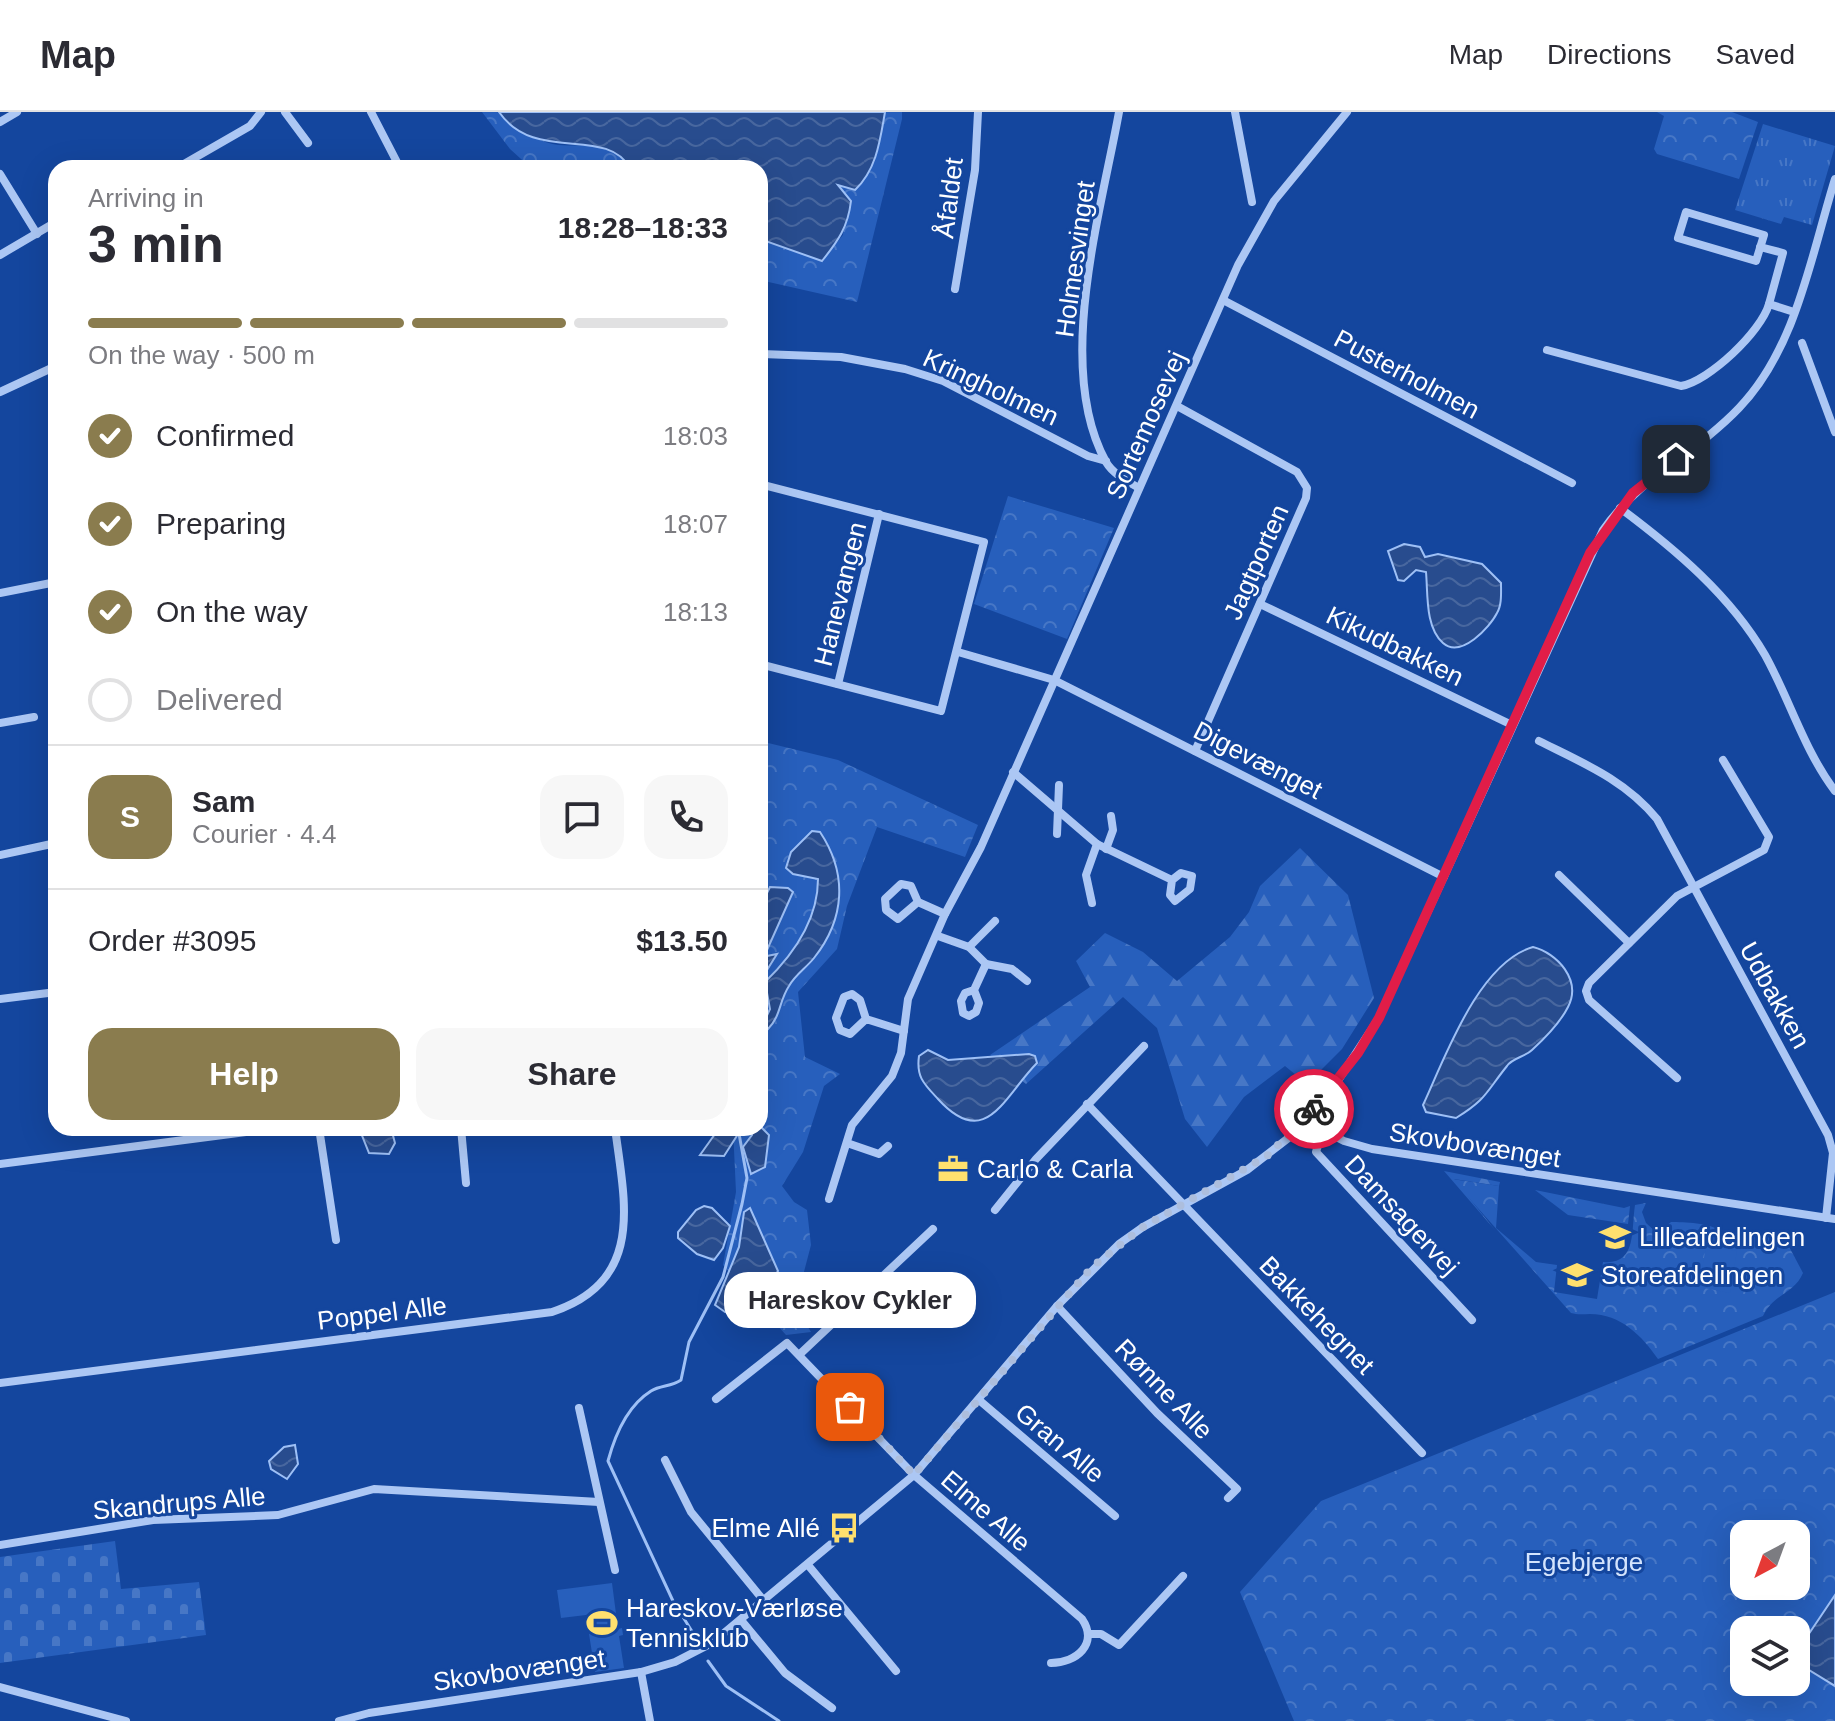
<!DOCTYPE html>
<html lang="en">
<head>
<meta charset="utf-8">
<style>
	body { margin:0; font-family:Helvetica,sans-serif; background:#f7f7f7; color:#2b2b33; height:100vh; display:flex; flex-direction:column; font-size:30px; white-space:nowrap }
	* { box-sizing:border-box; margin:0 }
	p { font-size:26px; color:#7c7c81 }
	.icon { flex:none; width:44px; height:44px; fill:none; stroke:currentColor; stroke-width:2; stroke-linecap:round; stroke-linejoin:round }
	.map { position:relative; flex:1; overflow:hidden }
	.sheet { position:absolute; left:48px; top:48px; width:720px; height:976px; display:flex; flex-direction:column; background:#fff; border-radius:24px; box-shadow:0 8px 32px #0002 }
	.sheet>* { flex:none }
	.needle { width:52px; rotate:221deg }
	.controls { position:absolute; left:1730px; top:1408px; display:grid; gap:16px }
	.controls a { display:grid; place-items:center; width:80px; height:80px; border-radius:16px; background:#fff; box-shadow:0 8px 32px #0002; font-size:40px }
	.pin { position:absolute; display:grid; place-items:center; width:68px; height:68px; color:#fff; margin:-34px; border-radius:16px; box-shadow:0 4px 12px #0006 }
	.courier { position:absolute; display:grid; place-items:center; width:80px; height:80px; margin:-40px; border:6px solid #e11d48; border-radius:50%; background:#fff; color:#222; box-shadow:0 2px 10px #0007 }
	.bubble { position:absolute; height:56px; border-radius:24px; background:#fff; box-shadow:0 8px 32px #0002; font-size:26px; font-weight:700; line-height:56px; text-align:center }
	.headline em { font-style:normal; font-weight:700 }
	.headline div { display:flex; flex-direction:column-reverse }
	.headline { display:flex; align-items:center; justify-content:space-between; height:136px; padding:0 40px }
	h1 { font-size:52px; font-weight:700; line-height:60px }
	.bar { display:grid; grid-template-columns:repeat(4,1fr); gap:12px 8px; align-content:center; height:96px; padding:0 40px }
	.bar i { height:10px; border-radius:6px; background:#e1e1e2 }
	.bar .active { background:#8a7c4e }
	.bar p { grid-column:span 4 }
	.line { display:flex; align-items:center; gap:20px; padding:0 40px; border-top:2px solid #e1e1e2 }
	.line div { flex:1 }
	.round { display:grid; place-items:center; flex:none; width:84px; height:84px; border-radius:24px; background:#f7f7f7 }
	ol { padding:0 40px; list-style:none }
	li { display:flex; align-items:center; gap:24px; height:88px }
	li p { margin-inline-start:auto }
	li .icon { padding:8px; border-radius:50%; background:#8a7c4e; color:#fff; stroke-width:4 }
	li:last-child { color:#7c7c81 }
	li i { width:44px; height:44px; border:4px solid #e1e1e2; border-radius:50% }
	.button { display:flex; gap:16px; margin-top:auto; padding:16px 40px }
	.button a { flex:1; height:92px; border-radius:24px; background:#8a7c4e; color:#fff; font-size:32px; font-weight:700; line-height:92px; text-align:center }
	.button a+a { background:#f7f7f7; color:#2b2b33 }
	header { display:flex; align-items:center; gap:48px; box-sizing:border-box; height:112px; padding:0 40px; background:#fff; border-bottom:2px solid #e1e1e2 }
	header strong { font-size:38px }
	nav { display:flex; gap:44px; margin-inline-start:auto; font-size:28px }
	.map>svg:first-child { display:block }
	.grass { fill:url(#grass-tufts) }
	.forest { fill:url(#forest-firs) }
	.cemetery { fill:url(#cemetery-stones) }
	.park { fill:url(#park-crowns); fill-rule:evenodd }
	.pitch { fill:#275fbc }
	.water { fill:url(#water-waves); stroke:#9ec0f6; stroke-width:2 }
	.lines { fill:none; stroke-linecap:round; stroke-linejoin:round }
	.stream { stroke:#9ec0f6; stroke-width:3 }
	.minor { stroke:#acc7f4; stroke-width:8 }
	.done { stroke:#adbedd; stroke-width:8; stroke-dasharray:0 14.4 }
	.route { stroke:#e11d48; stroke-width:10 }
	.labels { text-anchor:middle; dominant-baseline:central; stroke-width:6; stroke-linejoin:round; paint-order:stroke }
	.street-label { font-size:26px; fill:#fff; stroke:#14469e }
	.poi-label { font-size:26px; fill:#fff; stroke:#14469e; text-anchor:start }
	.park-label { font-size:26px; fill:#d4e4fd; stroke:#14469e }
</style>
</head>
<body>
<header>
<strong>Map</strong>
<nav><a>Map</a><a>Directions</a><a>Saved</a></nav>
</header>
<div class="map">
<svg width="1835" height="1609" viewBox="0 0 1835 1609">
	<defs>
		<pattern id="grass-tufts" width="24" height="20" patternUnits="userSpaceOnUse" patternTransform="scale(2)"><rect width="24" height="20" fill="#275fbc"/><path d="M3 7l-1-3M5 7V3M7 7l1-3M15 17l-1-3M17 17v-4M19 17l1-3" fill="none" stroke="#4777c6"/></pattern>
		<pattern id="forest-firs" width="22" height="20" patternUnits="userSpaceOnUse" patternTransform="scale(2)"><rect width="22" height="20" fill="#275fbc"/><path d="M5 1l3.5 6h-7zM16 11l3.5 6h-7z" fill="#4777c6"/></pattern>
		<pattern id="cemetery-stones" width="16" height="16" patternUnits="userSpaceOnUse" patternTransform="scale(2)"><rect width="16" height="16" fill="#275fbc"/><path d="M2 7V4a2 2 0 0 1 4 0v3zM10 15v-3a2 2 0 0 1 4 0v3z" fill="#4777c6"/></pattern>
		<pattern id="park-crowns" width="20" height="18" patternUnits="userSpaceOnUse" patternTransform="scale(2)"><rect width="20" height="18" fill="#275fbc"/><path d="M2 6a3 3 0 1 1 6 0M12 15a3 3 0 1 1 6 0" fill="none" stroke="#4777c6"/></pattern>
		<pattern id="water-waves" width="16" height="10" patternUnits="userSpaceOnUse" patternTransform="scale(2)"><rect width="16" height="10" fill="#284c8e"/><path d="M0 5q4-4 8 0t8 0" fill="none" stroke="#48679f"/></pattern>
	</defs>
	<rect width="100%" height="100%" fill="#14469e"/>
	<polygon class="grass" points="1763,12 1835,34 1812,113 1784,105 1781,112 1735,98"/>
	<g class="forest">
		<polygon points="1300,736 1348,783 1374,886 1342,937 1307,972 1285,954 1244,985 1207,1035 1185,1007 1157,916 1123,885 1026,972 990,943 1090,875 1076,849 1105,821 1143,840 1177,869 1230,825 1249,800 1260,774"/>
		<polygon points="1444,1059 1500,1070 1499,1074 1454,1067 1495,1118"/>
	</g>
	<polygon class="cemetery" points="115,1429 121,1477 199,1470 206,1523 0,1551 0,1445"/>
	<g class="park">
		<path d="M 482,0 L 499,0 C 509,14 540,31 558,33 C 584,35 614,28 630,56 L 531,56 L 510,37 Z"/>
		<polygon points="885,0 902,0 902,7 857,190 760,168 760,127 822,149 843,123 847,84 838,77 838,73 855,77 875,49"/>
		<polygon points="1657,0 1732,0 1758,10 1739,67 1657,42 1654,37 1664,4"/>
		<polygon points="1008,384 1114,416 1067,527 974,492"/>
		<polygon points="760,629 838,648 978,713 965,745 877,715 847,794 837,837 798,880 805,945 840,962 824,974 803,1040 782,1074 794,1090 807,1098 811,1133 795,1194 811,1220 786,1223 723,1153 736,1080 733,1016 760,1016"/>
		<path d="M 1452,1067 L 1499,1074 L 1496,1116 L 1536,1150 L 1557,1153 L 1554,1180 L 1597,1187 L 1603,1150 C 1637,1153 1631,1119 1635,1093 L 1646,1091 L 1642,1100 L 1646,1111 L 1657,1121 L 1671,1110 C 1684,1110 1710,1111 1721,1119 C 1730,1125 1732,1129 1743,1132 L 1753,1124 L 1785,1127 L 1803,1161 C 1794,1182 1773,1182 1763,1204 L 1658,1247 C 1642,1224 1621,1202 1590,1202 C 1583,1202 1578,1203 1571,1201 Z"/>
		<polygon points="1535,1078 1624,1096 1630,1094 1628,1112 1568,1103"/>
		<path d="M 1835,1180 L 1835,1609 L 1294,1609 L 1240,1480 L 1321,1389 ZM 1744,1422 L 1796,1422 L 1796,1474 L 1744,1474 ZM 1744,1518 L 1796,1518 L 1796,1570 L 1744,1570 Z"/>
	</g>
	<g class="pitch">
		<polygon points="1706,1134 1737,1139 1730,1181 1699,1175"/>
		<polygon points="612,1471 618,1517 622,1516 623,1523 619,1524 624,1556 595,1560 586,1503 561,1506 557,1478"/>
	</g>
	<g class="water">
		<path d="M 499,0 L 885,0 C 880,28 877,57 855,78 L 838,73 L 851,89 C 848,115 838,129 822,149 L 760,127 L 760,56 L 630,56 C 606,13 535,52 499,0 Z"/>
		<path d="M 1404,432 L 1420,435 L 1425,445 L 1438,442 L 1482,452 L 1501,471 C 1501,481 1502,493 1497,501 C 1490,515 1461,547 1443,531 C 1425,515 1428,482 1426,460 L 1416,458 L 1404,469 L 1398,468 L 1388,439 Z"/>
		<path d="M 812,719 L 820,720 C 848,762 845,807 814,846 C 806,856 795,863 789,874 C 779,889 781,904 768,917 L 763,912 L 770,897 L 765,870 C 794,842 818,808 818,767 L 793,762 L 786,756 L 791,740 Z"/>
		<polygon points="770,775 788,776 793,780 767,838 767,844 777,842 767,858 760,855 760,795"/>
		<path d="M 1533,835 C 1557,841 1582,868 1568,895 C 1561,909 1544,927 1532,938 C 1525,945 1512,946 1507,954 C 1486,980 1487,987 1456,1006 L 1426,1000 L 1423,993 C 1445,946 1478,851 1533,835 Z"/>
		<path d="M 928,938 L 948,948 L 1029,942 L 1035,944 L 1037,951 C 1004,984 986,1040 938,987 C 924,972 916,965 919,944 Z"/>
		<polygon points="760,1014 769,1023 765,1055 751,1062 743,1035 752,1023 751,1016"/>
		<polygon points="359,1016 391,1016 395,1031 389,1042 369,1041"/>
		<polygon points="729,1016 738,1016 740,1019 724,1044 700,1043 715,1022"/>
		<polygon points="704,1094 712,1096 730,1114 723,1136 714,1148 697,1142 678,1126 678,1120 696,1098"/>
		<path d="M 750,1096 L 778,1159 C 768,1177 744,1195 725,1200 L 715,1193 L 739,1135 L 744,1100 Z"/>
		<polygon points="295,1333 298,1352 287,1367 271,1357 269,1349 284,1335"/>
		<polygon points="1835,1483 1835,1574 1796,1550 1796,1541"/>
	</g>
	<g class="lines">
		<g class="stream">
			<path d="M 698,1529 L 673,1489 L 608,1349 C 615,1323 627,1294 651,1279 C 661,1273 671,1275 681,1268 L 689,1230 L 723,1165 L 742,1092 L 747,1066 L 738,1016"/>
			<polyline points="708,1549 726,1574 779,1609"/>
		</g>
		<g class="minor">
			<polyline points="285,0 308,31"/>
			<polyline points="371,0 400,56"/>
			<path d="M 1119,0 C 1101,100 1054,256 1106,350 C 1113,362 1127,369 1139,376"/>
			<polyline points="1235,0 1252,90"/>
			<polyline points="0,10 17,0"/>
			<polyline points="184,52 250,14 261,0"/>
			<polyline points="0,62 37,122"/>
			<polygon points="1686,100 1764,123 1756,149 1678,126"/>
			<polyline points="1760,135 1783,141 1769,192"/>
			<polyline points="0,143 56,110"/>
			<polyline points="955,177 975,58 978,0"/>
			<polyline points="1223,188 1572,371"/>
			<polyline points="1802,231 1835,320"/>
			<path d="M 1547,238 L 1681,274 C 1709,269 1761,220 1769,192 L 1794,200"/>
			<polyline points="760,242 841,245 905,257 943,269 1088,344 1106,349"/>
			<polyline points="0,280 56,254"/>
			<polyline points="1177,294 1297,360 1307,376 1306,386 1195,639"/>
			<polyline points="760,372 984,430 941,599 760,552"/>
			<path d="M 1620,396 C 1675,437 1730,483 1765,543 C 1790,588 1804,638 1835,679"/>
			<polyline points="0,481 56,470"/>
			<polyline points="1260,492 1512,613"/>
			<polyline points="958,540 1054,568 1444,765"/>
			<polyline points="838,572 879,402"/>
			<polyline points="0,611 34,605"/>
			<path d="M 1539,629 C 1583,651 1625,668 1657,707 L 1828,1023 L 1833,1041 L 1826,1106"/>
			<polyline points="1013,660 1097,732 1172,768 1170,783 1175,789 1190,777 1192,764 1181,761 1172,768"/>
			<polyline points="1057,722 1059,673"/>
			<polyline points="1106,737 1113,718 1111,704"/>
			<polyline points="0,743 56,731"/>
			<polyline points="1559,763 1629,831"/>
			<polyline points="918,790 911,774 901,772 885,787 886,798 898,807 918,790 945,802"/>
			<polyline points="1092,791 1086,763 1097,732"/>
			<polyline points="938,824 969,835 986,852 1012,857 1027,869"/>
			<polyline points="969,835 995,809"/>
			<polyline points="974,878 979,891 976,900 969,904 963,901 961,889 965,881 974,878 986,852"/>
			<polyline points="0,887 56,880"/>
			<polyline points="866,907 860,888 852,882 844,885 836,906 840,918 850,922 866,907 904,919"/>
			<polyline points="1677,966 1589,888 1586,879 1589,871 1677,784 1764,738 1769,725 1723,648"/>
			<polyline points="1087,992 1422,1341"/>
			<polyline points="1305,1009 1344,1029 1372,1037 1835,1107"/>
			<polyline points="319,1016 336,1128"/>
			<polyline points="461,1016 466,1071"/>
			<polyline points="1322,1020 1316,1040 1472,1208"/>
			<polyline points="847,1031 879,1042 888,1034"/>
			<polyline points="0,1052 276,1016"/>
			<polyline points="829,1087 852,1013 892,964 901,941 908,887 945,802 981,735 1238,153 1274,89 1347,0"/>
			<polyline points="995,1098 1036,1047 1144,934"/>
			<polyline points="1057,1194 1157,1301 1237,1377 1228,1386"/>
			<polyline points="800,1242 933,1117"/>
			<path d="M 0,1271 L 552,1200 C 645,1169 625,1092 615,1016"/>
			<path d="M 716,1287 L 787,1231 L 914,1363 L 1082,1507 C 1099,1532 1076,1551 1051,1551"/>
			<polyline points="979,1288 1115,1404"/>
			<polyline points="579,1296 615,1458"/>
			<polyline points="665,1348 691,1400 764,1489"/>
			<polyline points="0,1433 153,1408 278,1403 374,1377 599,1390"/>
			<polyline points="808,1453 896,1559"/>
			<polyline points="741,1508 785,1561 832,1596"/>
			<polyline points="1089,1522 1101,1522 1119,1533 1183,1464"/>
			<polyline points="641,1560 650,1609"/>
			<polyline points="0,1575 126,1609"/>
			<path d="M 339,1609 L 369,1601 L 641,1560 L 675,1550 L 712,1531 L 914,1363 L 1057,1194 L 1119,1132 L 1143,1115 L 1247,1058 L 1291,1024 L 1339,967 L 1379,906 L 1603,418 C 1642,363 1694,343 1739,296 C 1796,237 1811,144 1835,67"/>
		</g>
	</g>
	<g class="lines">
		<polyline class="done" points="850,1295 914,1363 1092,1155 1143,1115 1267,1044 1314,997"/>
		<polyline class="route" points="1314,997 1358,941 1379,906 1590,441 1633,381 1676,347"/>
	</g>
	<defs>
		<g id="office-bare" transform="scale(2.4)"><path d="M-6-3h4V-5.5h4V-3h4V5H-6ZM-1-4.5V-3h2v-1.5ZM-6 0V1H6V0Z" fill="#ffe06e" stroke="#14469e" stroke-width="2.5" paint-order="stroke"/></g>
		<g id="school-bare" transform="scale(2.4)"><path d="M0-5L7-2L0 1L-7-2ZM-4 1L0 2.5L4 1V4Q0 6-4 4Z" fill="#ffe06e" stroke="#14469e" stroke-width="2.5" paint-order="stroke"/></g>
		<g id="bus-bare" transform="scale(2.4)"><path d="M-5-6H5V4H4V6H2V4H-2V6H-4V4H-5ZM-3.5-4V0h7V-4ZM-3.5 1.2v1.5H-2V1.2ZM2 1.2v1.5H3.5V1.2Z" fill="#ffe06e" stroke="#14469e" stroke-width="2.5" paint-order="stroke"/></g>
		<g id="stadium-bare" transform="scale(2.4)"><path d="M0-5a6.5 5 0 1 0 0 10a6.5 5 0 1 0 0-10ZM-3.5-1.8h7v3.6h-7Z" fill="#ffe06e" stroke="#14469e" stroke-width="2.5" paint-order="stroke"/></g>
	</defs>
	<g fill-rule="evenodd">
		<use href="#office-bare" x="953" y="1057"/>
		<use href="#school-bare" x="1615" y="1125"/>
		<use href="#school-bare" x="1577" y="1163"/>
		<use href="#bus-bare" x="844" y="1416"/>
		<use href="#stadium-bare" x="602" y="1511"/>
	</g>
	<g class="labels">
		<g class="street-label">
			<text transform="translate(949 86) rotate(-83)">Åfaldet</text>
			<text transform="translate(1075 147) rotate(-82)">Holmesvinget</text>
			<text transform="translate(1407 262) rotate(28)">Pusterholmen</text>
			<text transform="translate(991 275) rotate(25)">Kringholmen</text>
			<text transform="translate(1146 313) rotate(-66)">Sortemosevej</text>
			<text transform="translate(1256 450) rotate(-66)">Jagtporten</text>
			<text transform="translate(840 482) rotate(-76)">Hanevangen</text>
			<text transform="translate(1395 534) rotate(26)">Kikudbakken</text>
			<text transform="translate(1258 648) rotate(27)">Digevænget</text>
			<text transform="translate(1775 883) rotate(61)">Udbakken</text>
			<text transform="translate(1475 1033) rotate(9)">Skovbovænget</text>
			<text transform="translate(1402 1103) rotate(47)">Damsagervej</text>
			<text transform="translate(382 1201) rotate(-7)">Poppel Alle</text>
			<text transform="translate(1317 1203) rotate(46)">Bakkehegnet</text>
			<text transform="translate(1164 1277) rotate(46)">Rønne Alle</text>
			<text transform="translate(1060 1331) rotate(40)">Gran Alle</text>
			<text transform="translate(179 1391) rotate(-5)">Skandrups Alle</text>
			<text transform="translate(986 1399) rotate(41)">Elme Alle</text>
			<text transform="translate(519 1558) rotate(-8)">Skovbovænget</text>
		</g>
		<g class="poi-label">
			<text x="977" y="1057">Carlo &amp; Carla</text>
			<text x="1639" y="1125">Lilleafdelingen</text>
			<text x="1601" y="1163">Storeafdelingen</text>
			<text x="820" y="1416" text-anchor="end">Elme Allé</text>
			<text x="626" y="1496">Hareskov-Værløse<tspan x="626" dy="30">Tennisklub</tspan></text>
		</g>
		<g class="park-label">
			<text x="1584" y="1450">Egebjerge</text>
		</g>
	</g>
</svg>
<div class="controls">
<a><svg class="needle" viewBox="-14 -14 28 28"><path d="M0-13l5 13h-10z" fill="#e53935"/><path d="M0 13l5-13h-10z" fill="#7c7c81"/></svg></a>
<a><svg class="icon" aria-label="layers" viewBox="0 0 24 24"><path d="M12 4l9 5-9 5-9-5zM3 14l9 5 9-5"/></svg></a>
</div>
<div class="pin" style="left:850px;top:1295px;background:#ea580c"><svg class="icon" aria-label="bag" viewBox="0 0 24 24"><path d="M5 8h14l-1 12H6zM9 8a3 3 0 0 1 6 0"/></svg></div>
<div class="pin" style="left:1676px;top:347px;background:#1f2937"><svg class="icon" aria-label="home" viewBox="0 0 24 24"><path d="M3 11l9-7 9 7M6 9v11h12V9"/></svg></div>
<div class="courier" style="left:1314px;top:997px"><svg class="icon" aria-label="bike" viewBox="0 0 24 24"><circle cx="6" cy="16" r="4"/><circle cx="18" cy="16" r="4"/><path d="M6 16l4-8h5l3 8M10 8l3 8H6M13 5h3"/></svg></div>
<div class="bubble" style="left:724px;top:1160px;width:252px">Hareskov Cykler</div>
<section class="sheet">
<div class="headline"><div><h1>3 min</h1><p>Arriving in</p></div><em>18:28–18:33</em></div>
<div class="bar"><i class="active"></i><i class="active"></i><i class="active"></i><i></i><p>On the way · 500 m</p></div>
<ol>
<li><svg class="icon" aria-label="check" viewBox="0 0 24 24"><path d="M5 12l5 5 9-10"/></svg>Confirmed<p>18:03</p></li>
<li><svg class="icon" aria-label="check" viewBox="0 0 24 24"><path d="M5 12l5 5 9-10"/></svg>Preparing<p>18:07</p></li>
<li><svg class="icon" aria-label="check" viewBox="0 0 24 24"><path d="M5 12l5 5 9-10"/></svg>On the way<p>18:13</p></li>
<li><i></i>Delivered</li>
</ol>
<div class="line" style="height:144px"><b class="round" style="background:#8a7c4e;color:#fff">S</b><div><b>Sam</b><p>Courier · 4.4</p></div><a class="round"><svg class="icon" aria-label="chat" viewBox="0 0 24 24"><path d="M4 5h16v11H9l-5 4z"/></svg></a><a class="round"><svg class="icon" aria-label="phone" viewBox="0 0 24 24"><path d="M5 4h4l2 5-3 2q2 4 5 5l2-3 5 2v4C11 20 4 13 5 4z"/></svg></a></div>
<div class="line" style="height:104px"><div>Order #3095</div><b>$13.50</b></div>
<div class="button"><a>Help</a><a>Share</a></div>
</section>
</div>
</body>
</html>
